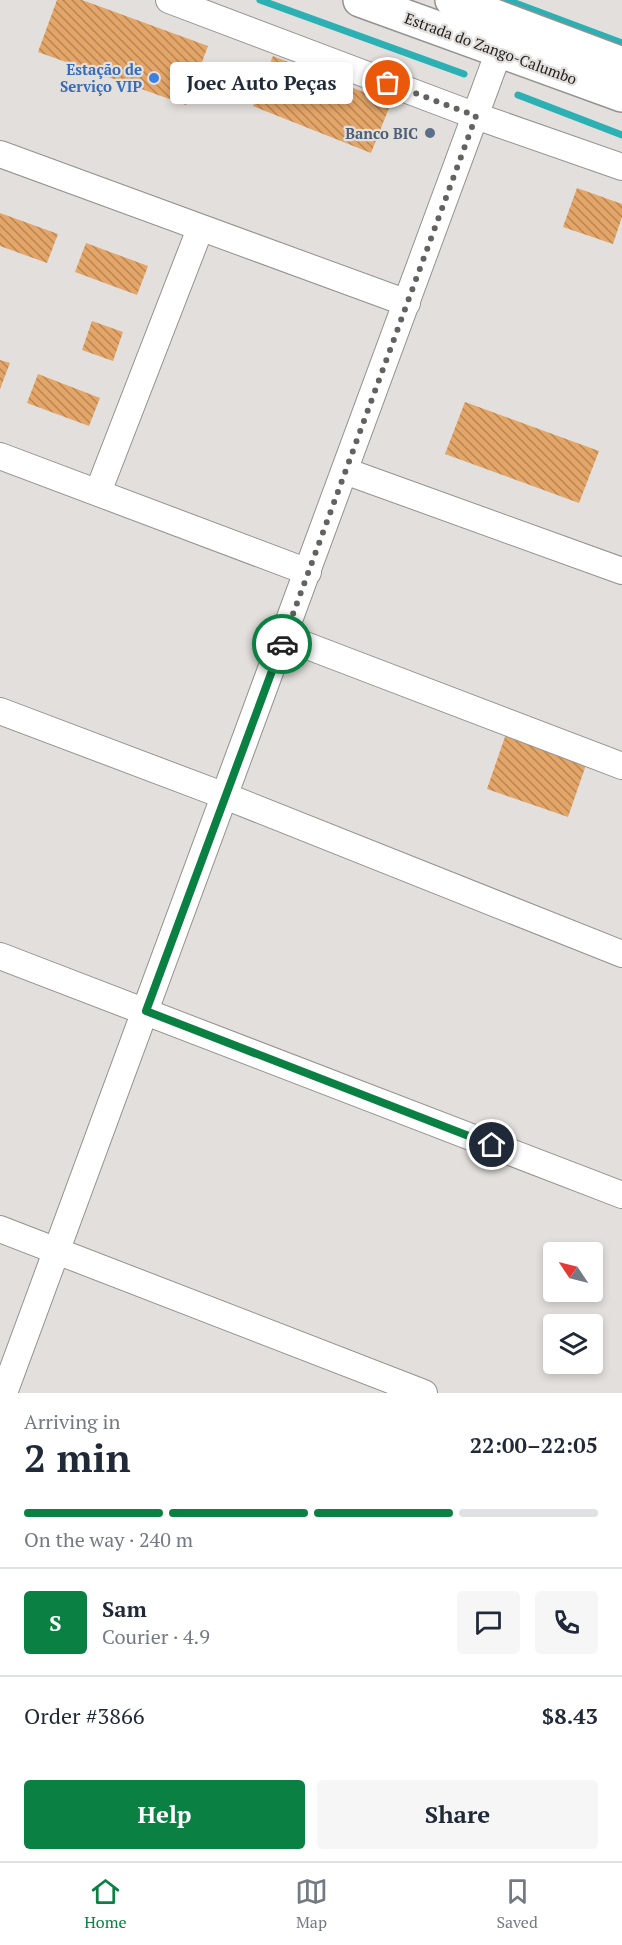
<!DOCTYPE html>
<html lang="en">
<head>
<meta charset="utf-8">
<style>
	body { margin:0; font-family:"PT Serif",serif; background:#f6f6f7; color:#1f2937; height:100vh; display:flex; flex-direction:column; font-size:22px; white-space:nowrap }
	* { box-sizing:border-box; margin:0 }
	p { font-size:20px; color:#747a83 }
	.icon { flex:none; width:33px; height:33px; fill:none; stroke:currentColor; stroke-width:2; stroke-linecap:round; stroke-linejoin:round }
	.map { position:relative; height:1393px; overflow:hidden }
	.details { display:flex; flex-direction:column; background:#fff; flex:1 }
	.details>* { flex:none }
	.needle { width:39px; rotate:305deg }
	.fabs { position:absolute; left:543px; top:1242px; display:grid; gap:12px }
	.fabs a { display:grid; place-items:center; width:60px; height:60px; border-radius:6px; background:#fff; box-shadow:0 3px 9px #0003; font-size:30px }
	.pin { position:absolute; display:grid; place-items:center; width:51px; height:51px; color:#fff; margin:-26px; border:3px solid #fff; border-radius:50%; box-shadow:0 2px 6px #0007 }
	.courier { position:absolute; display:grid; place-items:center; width:60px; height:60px; margin:-30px; border:4px solid #0b8043; border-radius:50%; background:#fff; color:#222; box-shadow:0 2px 8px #0007 }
	.bubble { position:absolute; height:42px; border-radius:6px; background:#fff; box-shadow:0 3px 9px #0003; font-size:20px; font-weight:800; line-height:42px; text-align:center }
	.headline em { font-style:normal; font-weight:800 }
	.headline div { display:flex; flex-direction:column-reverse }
	.headline { display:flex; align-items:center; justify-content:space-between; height:102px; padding:0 24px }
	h1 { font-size:39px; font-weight:800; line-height:45px }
	.bar { display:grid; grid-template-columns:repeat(4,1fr); gap:9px 6px; align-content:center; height:72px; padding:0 24px }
	.bar i { height:8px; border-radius:4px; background:#e0e1e3 }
	.bar .active { background:#0b8043 }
	.bar p { grid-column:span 4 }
	.line { display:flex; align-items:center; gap:15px; padding:0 24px; border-top:2px solid #e0e1e3 }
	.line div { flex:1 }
	.round { display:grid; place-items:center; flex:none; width:63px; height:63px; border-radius:6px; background:#f6f6f7 }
	.cta { display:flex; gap:12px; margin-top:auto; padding:12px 24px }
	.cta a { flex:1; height:69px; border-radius:6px; background:#0b8043; color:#fff; font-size:24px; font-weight:800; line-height:69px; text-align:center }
	.cta a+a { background:#f6f6f7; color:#1f2937 }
	.tab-bar { display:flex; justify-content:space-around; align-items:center; height:84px; border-top:2px solid #e0e1e3; background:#fff; font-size:16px; color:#747a83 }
	.tab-bar a { display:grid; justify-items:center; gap:3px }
	.tab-bar .active { color:#0b8043 }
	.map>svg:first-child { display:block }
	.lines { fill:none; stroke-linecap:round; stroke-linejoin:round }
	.stream { stroke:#2db0b3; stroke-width:7 }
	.building { fill:url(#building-back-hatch) }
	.street-casing { stroke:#94928f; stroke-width:28 }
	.primary-casing { stroke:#94928f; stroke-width:36 }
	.street { stroke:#fff; stroke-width:26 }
	.primary { stroke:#fff; stroke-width:33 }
	.done { stroke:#646260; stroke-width:6; stroke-dasharray:0 10.8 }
	.route { stroke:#0b8043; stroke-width:8 }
	.shop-dot { fill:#3f7fe0; stroke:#e2dfdc; stroke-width:2 }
	.service-dot { fill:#5c6f8a; stroke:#e2dfdc; stroke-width:2 }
	.labels { text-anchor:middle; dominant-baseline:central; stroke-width:4.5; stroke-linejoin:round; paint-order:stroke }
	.street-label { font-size:15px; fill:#201f1e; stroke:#e2dfdc }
	.shop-label { font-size:15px; font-weight:bold; fill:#366cbe; stroke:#e2dfdc; text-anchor:end }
	.service-label { font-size:15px; font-weight:bold; fill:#4e5e75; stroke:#e2dfdc; text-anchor:end }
</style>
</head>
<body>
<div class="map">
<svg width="622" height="1393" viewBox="0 0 622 1393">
	<defs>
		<pattern id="building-back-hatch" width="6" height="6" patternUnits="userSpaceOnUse" patternTransform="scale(1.5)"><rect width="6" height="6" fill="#e4a568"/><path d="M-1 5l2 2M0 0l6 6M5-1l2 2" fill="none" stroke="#b88655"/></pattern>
	</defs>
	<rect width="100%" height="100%" fill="#e2dfdc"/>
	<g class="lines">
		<g class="stream">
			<polyline points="260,0 464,74"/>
			<polyline points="507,0 622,43"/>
			<polyline points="518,95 622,135"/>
		</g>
	</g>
	<g class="building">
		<polygon points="57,0 82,0 208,46 186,105 38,52"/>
		<polygon points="273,56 391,103 371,153 253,106"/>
		<polygon points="577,188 622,204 622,217 613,244 563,227"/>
		<polygon points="0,213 58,234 47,263 0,246"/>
		<polygon points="86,243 148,266 137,295 75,272"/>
		<polygon points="92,321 123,332 113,361 82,350"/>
		<polygon points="0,360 10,363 0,389"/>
		<polygon points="38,374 100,398 89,426 27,403"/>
		<polygon points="465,402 599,451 579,503 445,454"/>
		<polygon points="507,731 588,759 568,817 487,789"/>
	</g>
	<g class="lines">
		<g class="street-casing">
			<g id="street">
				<polyline points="169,0 476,116 622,167"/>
				<polyline points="0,154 407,303"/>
				<polyline points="0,456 308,572"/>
				<polyline points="345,471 622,571"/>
				<polyline points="98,492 200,229"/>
				<polyline points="284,637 622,766"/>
				<polyline points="0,711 225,796 622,954"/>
				<polyline points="0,956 622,1195"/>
				<polyline points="0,1229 424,1393"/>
				<polyline points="4,1393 499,51"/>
			</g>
		</g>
		<g class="primary-casing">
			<g id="primary">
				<polyline points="360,0 622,95"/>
				<polyline points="452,0 622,64"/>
			</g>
		</g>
		<use href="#street" class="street"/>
		<use href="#primary" class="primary"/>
	</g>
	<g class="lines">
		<polyline class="done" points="282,644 476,116 388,83"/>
		<polyline class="route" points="282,644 146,1011 492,1145"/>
	</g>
	<circle class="shop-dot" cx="154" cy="78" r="6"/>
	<circle class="service-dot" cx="430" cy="133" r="6"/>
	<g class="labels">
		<g class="street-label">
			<text transform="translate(491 48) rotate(20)">Estrada do Zango-Calumbo</text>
		</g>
		<g class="shop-label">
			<text x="142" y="69">Estação de<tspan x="142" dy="17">Serviço VIP</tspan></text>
		</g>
		<g class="service-label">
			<text x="418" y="133">Banco BIC</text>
		</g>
	</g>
</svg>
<div class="fabs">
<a><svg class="needle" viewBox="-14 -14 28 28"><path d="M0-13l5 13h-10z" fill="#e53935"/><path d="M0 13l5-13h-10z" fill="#747a83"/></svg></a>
<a><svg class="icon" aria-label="layers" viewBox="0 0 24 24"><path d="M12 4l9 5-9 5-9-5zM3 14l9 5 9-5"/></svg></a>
</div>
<div class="pin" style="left:388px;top:83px;background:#ea580c"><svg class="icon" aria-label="bag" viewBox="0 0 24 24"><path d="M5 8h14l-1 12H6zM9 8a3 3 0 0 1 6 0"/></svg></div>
<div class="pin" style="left:492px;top:1145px;background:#1f2937"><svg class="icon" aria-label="home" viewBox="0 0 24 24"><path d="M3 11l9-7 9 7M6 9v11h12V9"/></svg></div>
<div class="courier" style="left:282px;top:644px"><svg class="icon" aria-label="car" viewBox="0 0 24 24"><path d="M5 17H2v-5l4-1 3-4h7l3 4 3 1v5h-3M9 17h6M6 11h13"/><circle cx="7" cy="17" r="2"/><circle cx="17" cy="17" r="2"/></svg></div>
<div class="bubble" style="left:170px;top:62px;width:183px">Joec Auto Peças</div>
</div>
<section class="details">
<div class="headline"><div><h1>2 min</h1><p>Arriving in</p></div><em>22:00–22:05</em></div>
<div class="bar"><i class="active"></i><i class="active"></i><i class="active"></i><i></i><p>On the way · 240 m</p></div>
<div class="line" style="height:108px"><b class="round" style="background:#0b8043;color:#fff">S</b><div><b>Sam</b><p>Courier · 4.9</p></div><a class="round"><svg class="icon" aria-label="chat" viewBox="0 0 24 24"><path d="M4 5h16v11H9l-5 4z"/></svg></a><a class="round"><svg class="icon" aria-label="phone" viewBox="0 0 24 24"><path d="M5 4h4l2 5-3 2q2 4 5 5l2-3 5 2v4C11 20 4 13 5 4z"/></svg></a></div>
<div class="line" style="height:78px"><div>Order #3866</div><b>$8.43</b></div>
<div class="cta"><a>Help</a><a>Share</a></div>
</section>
<nav class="tab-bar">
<a class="active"><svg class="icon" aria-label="home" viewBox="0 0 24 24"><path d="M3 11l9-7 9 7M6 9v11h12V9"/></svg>Home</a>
<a><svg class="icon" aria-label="map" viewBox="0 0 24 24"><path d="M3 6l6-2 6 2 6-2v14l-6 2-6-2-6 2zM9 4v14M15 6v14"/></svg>Map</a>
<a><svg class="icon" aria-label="saved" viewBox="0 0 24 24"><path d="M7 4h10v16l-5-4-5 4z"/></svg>Saved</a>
</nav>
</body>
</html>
